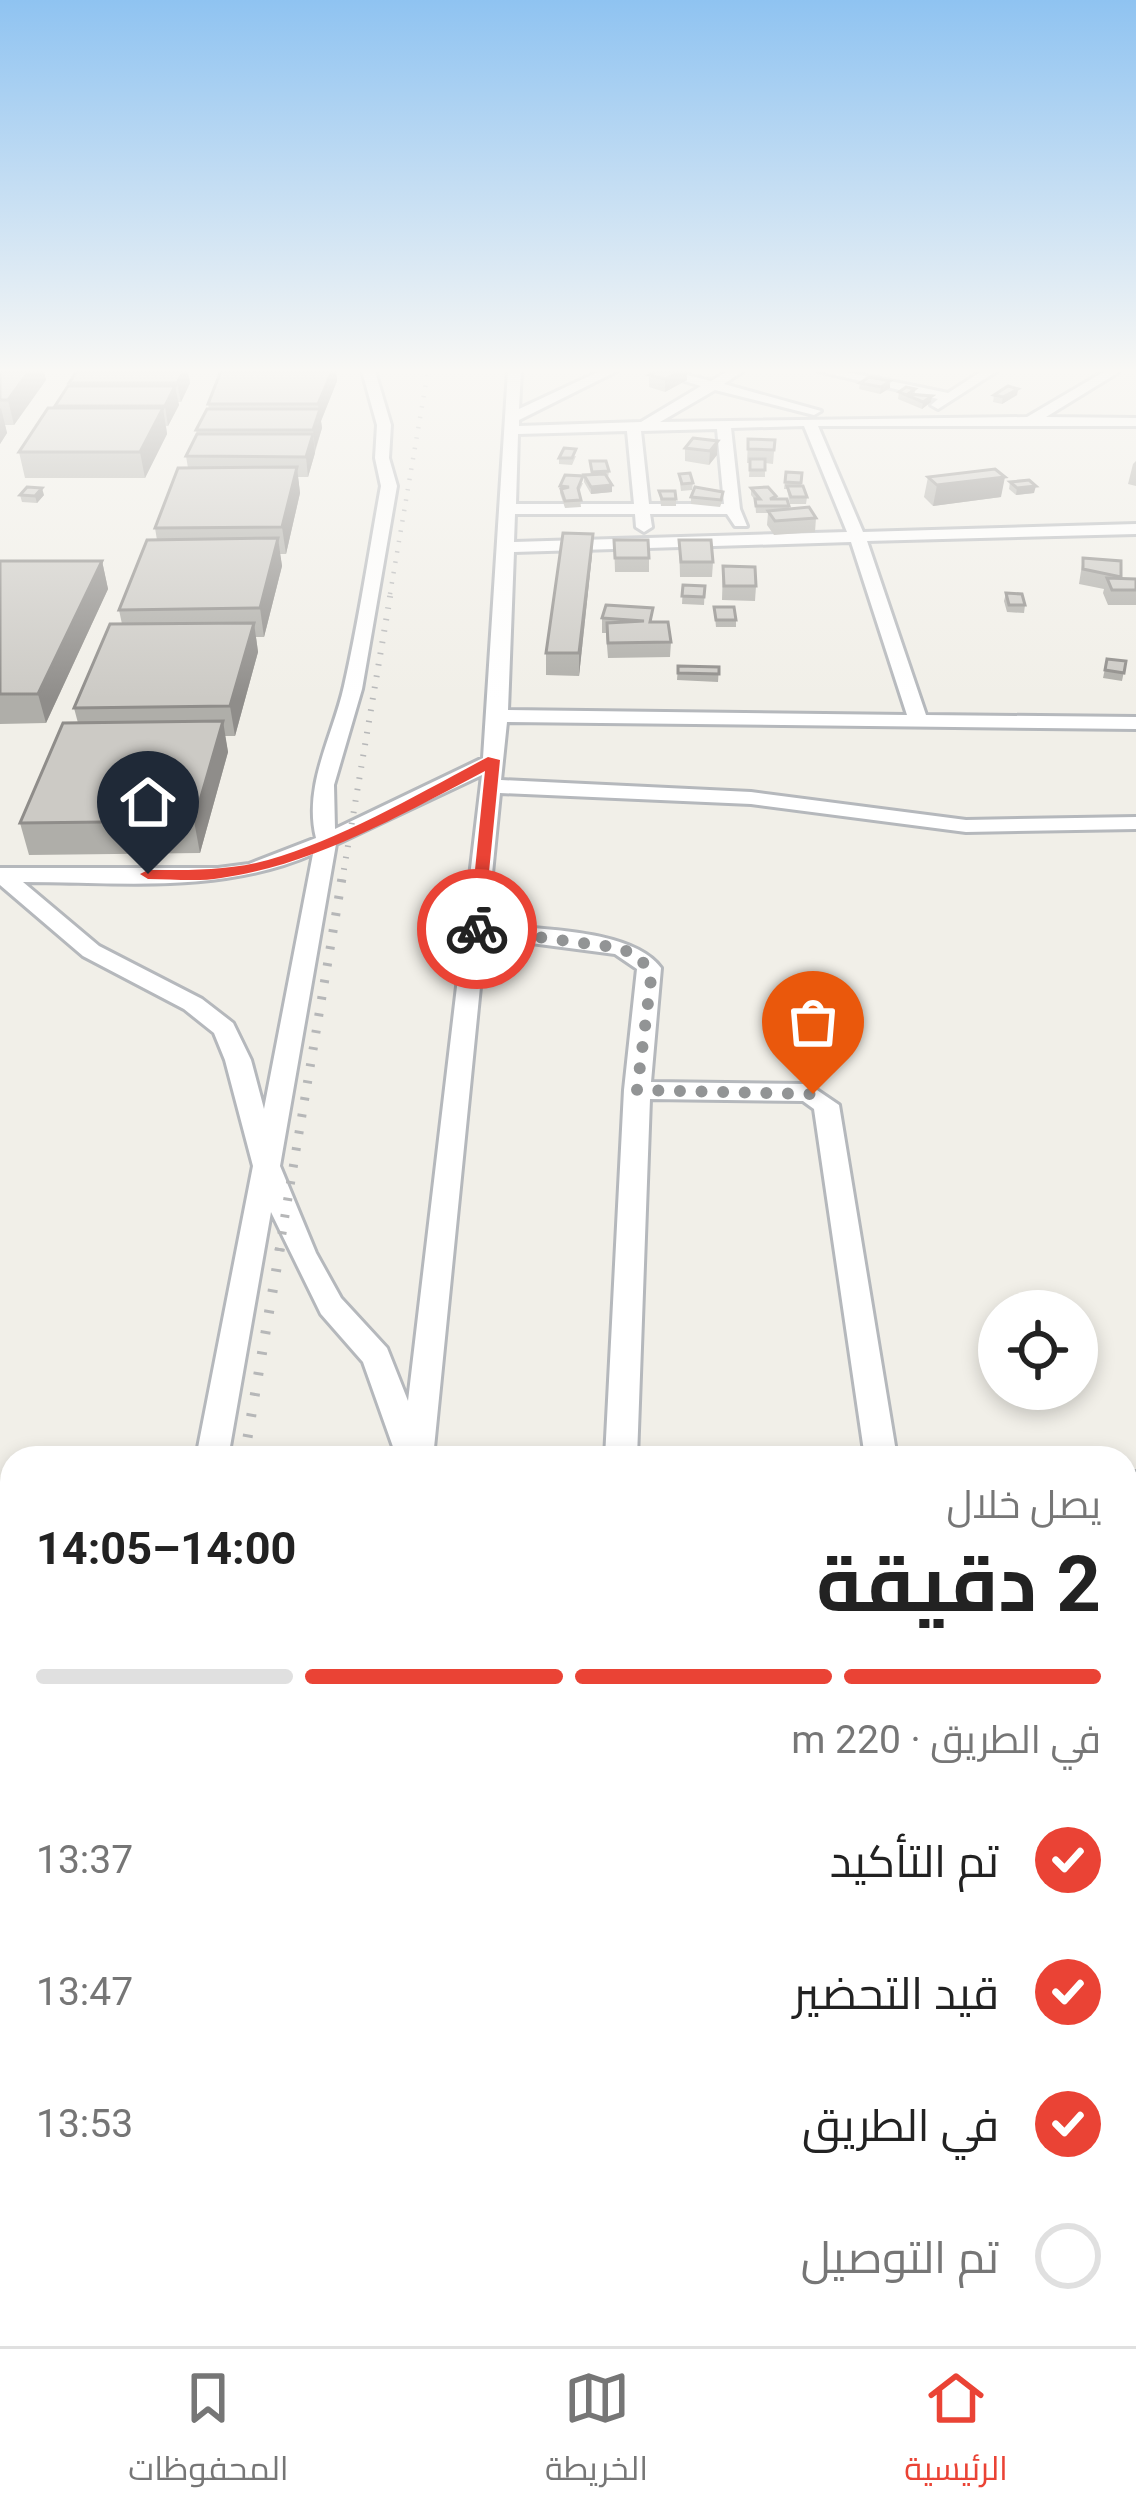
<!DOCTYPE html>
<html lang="ar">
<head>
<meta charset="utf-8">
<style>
	body { margin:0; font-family:Roboto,Cairo,sans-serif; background:#f6f6f6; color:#222; direction:rtl; height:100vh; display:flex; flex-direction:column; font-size:45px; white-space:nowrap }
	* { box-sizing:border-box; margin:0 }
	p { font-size:39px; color:#767676 }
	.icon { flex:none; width:66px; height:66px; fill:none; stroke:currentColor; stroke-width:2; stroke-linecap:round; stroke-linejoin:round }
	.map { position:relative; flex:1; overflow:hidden; direction:ltr }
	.panel { position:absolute; left:0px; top:1446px; width:1137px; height:900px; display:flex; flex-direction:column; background:#fff; border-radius:36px 36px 0 0; box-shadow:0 6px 18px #0003; direction:rtl }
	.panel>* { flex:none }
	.tools { position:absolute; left:978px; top:1290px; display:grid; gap:24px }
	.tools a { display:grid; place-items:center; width:120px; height:120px; border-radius:50%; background:#fff; box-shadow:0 6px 18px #0003; font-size:60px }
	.pin { position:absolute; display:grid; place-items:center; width:102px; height:102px; color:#fff; margin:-123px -51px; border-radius:50% 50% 50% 0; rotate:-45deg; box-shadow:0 0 12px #0007 }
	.pin .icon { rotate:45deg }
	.courier { position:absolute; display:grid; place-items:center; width:120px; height:120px; margin:-60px; border:9px solid #ea4335; border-radius:50%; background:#fff; color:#222; box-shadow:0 3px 15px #0007 }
	.overview em { font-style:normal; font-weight:700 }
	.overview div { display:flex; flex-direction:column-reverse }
	.overview { display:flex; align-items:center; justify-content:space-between; height:204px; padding:0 36px }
	h1 { font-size:78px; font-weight:700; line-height:90px }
	.bar { display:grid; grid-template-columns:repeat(4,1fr); gap:18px 12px; align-content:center; height:144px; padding:0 36px }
	.bar i { height:15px; border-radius:9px; background:#e0e0e0 }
	.bar .active { background:#ea4335 }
	.bar p { grid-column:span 4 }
	ol { padding:0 36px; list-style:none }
	li { display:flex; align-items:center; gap:36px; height:132px }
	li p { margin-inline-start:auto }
	li .icon { padding:12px; border-radius:50%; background:#ea4335; color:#fff; stroke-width:4 }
	li:last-child { color:#767676 }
	li i { width:66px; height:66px; border:6px solid #e0e0e0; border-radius:50% }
	.menu { display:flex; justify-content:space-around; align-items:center; height:168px; border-top:3px solid #e0e0e0; background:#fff; font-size:33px; color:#767676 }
	.menu a { display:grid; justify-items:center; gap:6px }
	.menu .active { color:#ea4335 }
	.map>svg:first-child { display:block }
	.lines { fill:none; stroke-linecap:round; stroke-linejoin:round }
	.street-casing { stroke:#b5b8bc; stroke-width:6 }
	.street { fill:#fff; fill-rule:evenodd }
	.rail-far4 { stroke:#b6b7b8; stroke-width:4.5; stroke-dasharray:1.5 9; stroke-linecap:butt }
	.rail-far3 { stroke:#b6b7b8; stroke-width:6; stroke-dasharray:1.5 10; stroke-linecap:butt }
	.rail-far2 { stroke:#b6b7b8; stroke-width:9; stroke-dasharray:3 14; stroke-linecap:butt }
	.rail-far1 { stroke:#b6b7b8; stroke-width:10; stroke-dasharray:3 18; stroke-linecap:butt }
	.rail { stroke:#b6b7b8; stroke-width:14; stroke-dasharray:4.5 22; stroke-linecap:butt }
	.wall { fill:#afaea9 }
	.shaded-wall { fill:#8f8d8a }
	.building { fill:#cccac5; stroke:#8f8d8a; stroke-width:3 }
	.route { fill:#ea4335 }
	.done { stroke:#929495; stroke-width:12; stroke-dasharray:0 21.6 }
</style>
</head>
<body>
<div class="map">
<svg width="1136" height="2346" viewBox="0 0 1136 2346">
	<rect width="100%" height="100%" fill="#f1efe8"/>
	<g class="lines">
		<g class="street-casing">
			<g id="street">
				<path d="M 362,371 L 375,371 L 391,425 L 389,458 L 397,486 L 362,689 L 334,785 L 335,829 L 483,758 L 508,371 L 521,371 L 519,409 L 600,371 L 617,371 L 519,420 L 519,426 L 641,422 L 701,386 L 651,371 L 671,371 L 711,381 L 728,371 L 743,371 L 724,384 L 821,411 L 814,415 L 715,390 L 660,422 L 1027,417 L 1105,371 L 1119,372 L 1046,417 L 1136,418 L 1136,426 L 818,426 L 863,532 L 1136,524 L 1136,534 L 867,541 L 926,715 L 1136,717 L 1136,729 L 507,722 L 501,780 L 751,792 L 966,820 L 1136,817 L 1136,829 L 966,832 L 751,804 L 500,793 L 487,924 C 534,930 632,928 661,968 L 651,1082 L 808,1084 L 839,1105 L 897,1458 L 865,1458 L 814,1109 L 803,1101 L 650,1099 L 637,1458 L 605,1458 L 624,1090 L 637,969 L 615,954 L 485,937 L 433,1458 L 397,1458 L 363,1362 L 321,1314 L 271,1212 L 228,1458 L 196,1458 L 253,1166 L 225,1060 L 214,1033 L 184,1009 L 83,956 L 0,885 L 0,868 L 218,868 L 249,864 L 316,838 C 303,785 333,736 344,686 C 359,620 369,552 381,486 L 375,458 L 377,425 ZM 804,426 L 847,532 L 514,542 L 515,514 L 635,514 L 636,527 L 644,532 L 652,527 L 650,514 L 727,514 L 735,526 L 747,526 L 740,509 L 731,428 ZM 717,429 L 724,504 L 649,504 L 641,431 ZM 627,431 L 634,504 L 516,504 L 518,434 ZM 851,542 L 907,715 L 508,710 L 514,552 ZM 482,775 L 408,1401 L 387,1348 L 341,1298 L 316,1253 L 280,1166 L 336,844 ZM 313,854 L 264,1109 L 251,1060 L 233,1023 L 202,999 L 99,946 L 23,882 C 121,882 222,894 313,854 Z"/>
				<polygon points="818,371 842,371 948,393 982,371 997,371 938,409 931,405 938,399"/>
				<polygon points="1136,1472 1136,1500 1125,1501 1125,1473"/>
				<polygon points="1125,2229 1136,2234 1136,2287 1125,2282"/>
				<polygon points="24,2334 72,2334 70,2346 22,2346"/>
				<polygon points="306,2334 354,2334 353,2346 305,2346"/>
				<polygon points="830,2334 878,2334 879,2346 831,2346"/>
			</g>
		</g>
		<use href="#street" class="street"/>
		<polyline class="rail-far4" points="390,594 428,371"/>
		<polyline class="rail-far3" points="342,881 391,591"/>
		<polyline class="rail-far2" points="279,1251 342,878"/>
		<polyline class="rail-far1" points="244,1458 280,1248"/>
		<polyline class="rail" points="95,2346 97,2334"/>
	</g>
	<g class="wall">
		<polygon points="0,371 46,380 14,425 5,425 7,433 0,444"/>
		<polygon points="221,371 336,371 337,381 321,421 322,428 308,477 298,477 300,493 286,554 280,554 282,566 264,637 256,637 258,652 235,736 225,736 228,752 200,853 29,855 20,823 78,723 74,708 122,624 119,610 157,540 155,528 188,468 186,456 197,434 196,430 209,409 208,404"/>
		<polygon points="649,375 687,380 665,392 649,387"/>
		<polygon points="890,381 890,388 880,394 859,389 860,383"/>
		<polygon points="69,383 190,383 181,402 178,402 179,405 168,426 166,426 167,434 145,478 25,478 19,452 55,408 55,406 70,386"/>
		<polygon points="915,389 915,394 931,402 922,409 898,399 899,392"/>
		<polygon points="1018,389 1017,395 1002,404 993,402 994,395"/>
		<polygon points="693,438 717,455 709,465 685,461 685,448"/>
		<polygon points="748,439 775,440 773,464 765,463 765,477 749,477 750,463 747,463"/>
		<polygon points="576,456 572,465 559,464 559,458"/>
		<polygon points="590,461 609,471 608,478 612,492 591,494 584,482 584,475 592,475"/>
		<polygon points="1136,461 1136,486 1128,484 1133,464"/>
		<polygon points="786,472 802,473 801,486 807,497 806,504 790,504 787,489 784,489"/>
		<polygon points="679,474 693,483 692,490 681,491"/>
		<polygon points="928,477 1001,497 933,506 924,497"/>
		<polygon points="1010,482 1034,493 1016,495 1009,489"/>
		<polygon points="583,483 579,492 581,507 565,508 560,493 560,486"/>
		<polygon points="751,488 776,496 776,499 789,506 789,509 816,518 815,532 774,535 767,525 768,513 756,513 755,500 751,495"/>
		<polygon points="659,491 676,499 676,506 661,506"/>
		<polygon points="20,495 44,495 37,503 22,502"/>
		<polygon points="691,497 723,499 720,507 691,504"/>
		<polygon points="614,540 649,558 649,572 615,572"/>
		<polygon points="679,540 713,562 712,577 680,577"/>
		<polygon points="592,555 579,676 546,675 546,653"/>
		<polygon points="1083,558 1121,561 1121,578 1136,579 1136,605 1108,605 1103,593 1104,589 1079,584"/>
		<polygon points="0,561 102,561 108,589 46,723 0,724"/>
		<polygon points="723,566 756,586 755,601 722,600"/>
		<polygon points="683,585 705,586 704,605 682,604"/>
		<polygon points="1006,593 1025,605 1024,613 1007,612 1004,601"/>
		<polygon points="714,607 736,620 736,627 716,627"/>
		<polygon points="602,618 652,622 671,642 670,657 608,658 606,633 602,633"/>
		<polygon points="1107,659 1126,661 1122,681 1103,678"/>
		<polygon points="678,666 719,667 718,682 677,680"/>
	</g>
	<g class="shaded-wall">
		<polygon points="29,371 44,371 46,380 14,425 8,400"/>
		<polygon points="184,371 188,371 190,383 181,402 177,383"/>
		<polygon points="332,371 336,371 337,381 321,421 322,428 315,450 313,430 319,412 318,404"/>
		<polygon points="682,371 687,371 687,380 665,392 665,379"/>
		<polygon points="890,381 890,388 880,394 881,387"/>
		<polygon points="175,386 179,405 168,426 165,406"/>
		<polygon points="1018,389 1017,395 1002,404 1003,397"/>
		<polygon points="932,396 931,402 922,409 923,402"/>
		<polygon points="1,408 7,433 0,444 0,409"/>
		<polygon points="163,408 167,434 145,478 140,452"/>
		<polygon points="313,434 315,453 308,477 306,457"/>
		<polygon points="718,441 717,455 709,465 710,451"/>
		<polygon points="297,467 300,493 286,554 282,527"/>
		<polygon points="1005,477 1001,497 933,506 937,485"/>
		<polygon points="612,485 612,492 591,494 591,487"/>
		<polygon points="1036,486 1034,493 1016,495 1017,488"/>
		<polygon points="42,488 44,495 37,503 35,496"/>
		<polygon points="593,534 592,555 579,676 579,653"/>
		<polygon points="278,538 282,566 264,637 260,608"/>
		<polygon points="102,561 108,589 46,723 38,694"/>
		<polygon points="254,623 258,652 235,736 230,706"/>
		<polygon points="223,721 228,752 200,853 194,821"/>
	</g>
	<g class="building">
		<polygon points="0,371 29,371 8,400 0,400"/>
		<polygon points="77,371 184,371 177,383 69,383"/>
		<polygon points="221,371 332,371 318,404 208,404"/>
		<polygon points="657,371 682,371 665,379 649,375"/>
		<polygon points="869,377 890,381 881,387 860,383"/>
		<polygon points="68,386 175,386 165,406 55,406"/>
		<polygon points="1008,386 1018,389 1003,397 994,395"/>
		<polygon points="906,387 915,389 908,394 932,396 923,402 899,392"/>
		<polygon points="48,408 163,408 140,452 19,452"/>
		<polygon points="207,409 320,409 313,430 196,430"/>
		<polygon points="197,434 313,434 306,457 186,456"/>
		<polygon points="693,438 718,441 710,451 685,448"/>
		<polygon points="748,439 775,440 774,450 748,449"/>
		<polygon points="564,448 576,449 572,458 559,458"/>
		<rect x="750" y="459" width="15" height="11"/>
		<polygon points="590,461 606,461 609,471 592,472"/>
		<polygon points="297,467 282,527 155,528 178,468"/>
		<polygon points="995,469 1005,477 937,485 928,477"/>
		<polygon points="786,472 802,473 801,483 785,482"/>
		<polygon points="690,473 693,483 682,484 679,474"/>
		<polygon points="605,474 612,485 591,487 584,475"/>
		<polygon points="565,475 583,476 578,488 581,500 565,501 561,489 569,487 560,486"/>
		<polygon points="1029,480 1036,486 1017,488 1010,482"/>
		<polygon points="787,486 803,486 807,497 791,497"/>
		<polygon points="27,487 42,488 35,496 20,495"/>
		<polygon points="695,487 723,492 721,500 691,497"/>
		<polygon points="768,487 776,496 770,499 787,499 789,506 756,506 755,499 760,499 751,488"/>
		<polygon points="659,491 675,491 676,499 662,499"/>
		<polygon points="809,507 816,518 775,521 768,511"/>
		<polygon points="563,533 593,534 579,653 546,653"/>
		<polygon points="278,538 260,608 119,610 147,540"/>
		<polygon points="614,540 648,540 649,558 615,558"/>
		<polygon points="679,540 711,540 713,562 681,562"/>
		<polygon points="1083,558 1121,561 1121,577 1083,569"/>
		<polygon points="0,561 102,561 38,694 0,694"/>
		<polygon points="723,566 755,567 756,586 724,586"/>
		<polygon points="1107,578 1136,579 1136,590 1112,590"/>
		<polygon points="683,585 705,586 704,597 682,596"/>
		<polygon points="1006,593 1022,594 1025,605 1009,605"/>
		<polygon points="606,605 653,608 650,622 668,622 671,642 608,643 607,623 644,621 602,618"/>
		<polygon points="714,607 734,607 736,620 716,620"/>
		<polygon points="254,623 230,706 74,708 110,624"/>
		<polygon points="1107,659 1126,661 1124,673 1105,670"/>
		<polygon points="678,666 719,667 719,674 678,673"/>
		<polygon points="223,721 194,821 20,823 63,723"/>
	</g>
	<linearGradient id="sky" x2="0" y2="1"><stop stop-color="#8fc3f1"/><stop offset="0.53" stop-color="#f9f8f5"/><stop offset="1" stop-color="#f9f8f5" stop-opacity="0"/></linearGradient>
	<rect width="1136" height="699" fill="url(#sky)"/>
	<path class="route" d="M 488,757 L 500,760 L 483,933 L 469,929 L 485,771 C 403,814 314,865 221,878 C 198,882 172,879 148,879 L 140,874 L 148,870 C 188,870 228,871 268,860 C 342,839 420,793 488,757 Z"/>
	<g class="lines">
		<polyline class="done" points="477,929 620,948 641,958 651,979 637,1090 813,1094"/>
	</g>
</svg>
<div class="tools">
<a><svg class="icon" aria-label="locate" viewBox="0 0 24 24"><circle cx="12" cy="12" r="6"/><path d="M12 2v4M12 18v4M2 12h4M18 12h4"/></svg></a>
</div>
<div class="pin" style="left:813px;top:1094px;background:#ea580c"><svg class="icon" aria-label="bag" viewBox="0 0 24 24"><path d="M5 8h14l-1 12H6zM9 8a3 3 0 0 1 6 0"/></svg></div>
<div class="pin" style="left:148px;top:874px;background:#1f2937"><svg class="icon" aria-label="home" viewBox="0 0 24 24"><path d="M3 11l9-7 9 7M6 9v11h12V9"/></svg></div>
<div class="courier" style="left:477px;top:929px"><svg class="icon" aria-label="bike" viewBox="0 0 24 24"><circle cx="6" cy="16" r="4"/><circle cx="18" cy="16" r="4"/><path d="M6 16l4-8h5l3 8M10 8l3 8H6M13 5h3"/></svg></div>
<section class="panel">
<div class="overview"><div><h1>2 دقيقة</h1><p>يصل خلال</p></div><em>14:00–14:05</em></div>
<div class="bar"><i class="active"></i><i class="active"></i><i class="active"></i><i></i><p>في الطريق · 220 m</p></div>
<ol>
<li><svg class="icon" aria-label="check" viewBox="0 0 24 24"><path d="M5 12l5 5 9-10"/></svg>تم التأكيد<p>13:37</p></li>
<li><svg class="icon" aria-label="check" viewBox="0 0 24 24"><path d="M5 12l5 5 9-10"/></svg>قيد التحضير<p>13:47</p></li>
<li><svg class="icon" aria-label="check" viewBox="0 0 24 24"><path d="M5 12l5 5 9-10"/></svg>في الطريق<p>13:53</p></li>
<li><i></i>تم التوصيل</li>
</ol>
</section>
</div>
<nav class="menu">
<a class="active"><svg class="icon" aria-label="home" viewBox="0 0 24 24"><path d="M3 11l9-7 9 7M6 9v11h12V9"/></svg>الرئيسية</a>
<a><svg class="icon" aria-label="map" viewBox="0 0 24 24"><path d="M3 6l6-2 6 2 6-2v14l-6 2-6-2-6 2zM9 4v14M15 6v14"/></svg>الخريطة</a>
<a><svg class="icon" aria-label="saved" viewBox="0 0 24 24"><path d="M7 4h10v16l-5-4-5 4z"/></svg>المحفوظات</a>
</nav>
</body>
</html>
